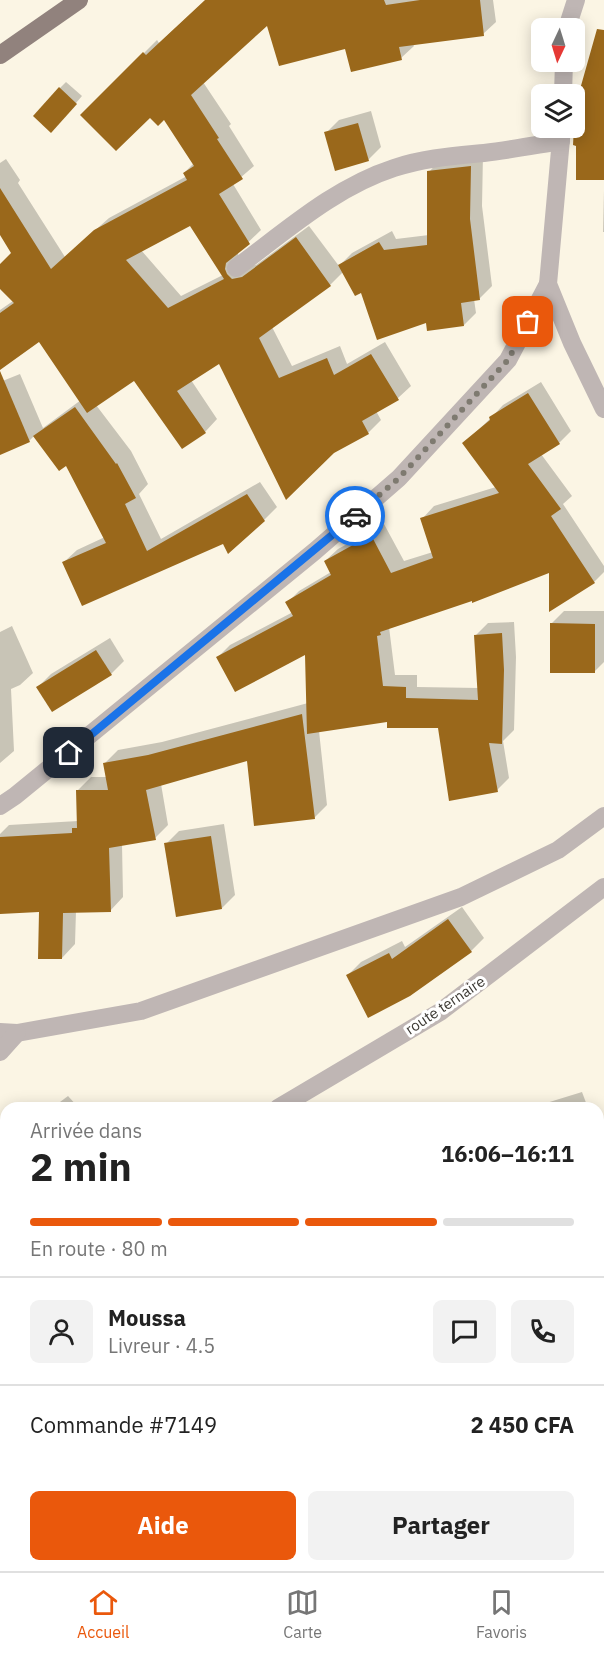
<!DOCTYPE html>
<html lang="fr">
<head>
<meta charset="utf-8">
<style>
	body { margin:0; font-family:"IBM Plex Sans",sans-serif; background:#f2f2f2; color:#222; height:100vh; display:flex; flex-direction:column; font-size:22px; white-space:nowrap }
	* { box-sizing:border-box; margin:0 }
	p { font-size:20px; color:#767676 }
	.icon { flex:none; width:33px; height:33px; fill:none; stroke:currentColor; stroke-width:2; stroke-linecap:round; stroke-linejoin:round }
	.map { position:relative; flex:1; overflow:hidden }
	.side { position:absolute; left:0px; top:1102px; width:604px; height:470px; display:flex; flex-direction:column; background:#fff; border-radius:18px 18px 0 0; box-shadow:0 3px 15px #0003 }
	.side>* { flex:none }
	.needle { width:39px; rotate:184deg }
	.tools { position:absolute; left:531px; top:18px; display:grid; gap:12px }
	.tools a { display:grid; place-items:center; width:54px; height:54px; border-radius:9px; background:#fff; box-shadow:0 3px 15px #0003; font-size:30px }
	.pin { position:absolute; display:grid; place-items:center; width:51px; height:51px; color:#fff; margin:-26px; border-radius:12px; box-shadow:0 3px 9px #0006 }
	.courier { position:absolute; display:grid; place-items:center; width:60px; height:60px; margin:-30px; border:4px solid #1a73e8; border-radius:50%; background:#fff; color:#222; box-shadow:0 2px 8px #0007 }
	.summary em { font-style:normal; font-weight:700 }
	.summary div { display:flex; flex-direction:column-reverse }
	.summary { display:flex; align-items:center; justify-content:space-between; height:102px; padding:0 30px }
	h1 { font-size:39px; font-weight:700; line-height:45px }
	.bar { display:grid; grid-template-columns:repeat(4,1fr); gap:9px 6px; align-content:center; height:72px; padding:0 30px }
	.bar i { height:8px; border-radius:4px; background:#e0e0e0 }
	.bar .current { background:#ea580c }
	.bar p { grid-column:span 4 }
	.line { display:flex; align-items:center; gap:15px; padding:0 30px; border-top:2px solid #e0e0e0 }
	.line div { flex:1 }
	.round { display:grid; place-items:center; flex:none; width:63px; height:63px; border-radius:9px; background:#f2f2f2 }
	.primary-button { display:flex; gap:12px; margin-top:auto; padding:12px 30px }
	.primary-button a { flex:1; height:69px; border-radius:9px; background:#ea580c; color:#fff; font-size:24px; font-weight:700; line-height:69px; text-align:center }
	.primary-button a+a { background:#f2f2f2; color:#222 }
	.menu { display:flex; justify-content:space-around; align-items:center; height:84px; border-top:2px solid #e0e0e0; background:#fff; font-size:16px; color:#767676 }
	.menu a { display:grid; justify-items:center; gap:3px }
	.menu .current { color:#ea580c }
	.map>svg:first-child { display:block }
	.shadow { fill:#0003; fill-rule:evenodd }
	.building { fill:#9a681b; fill-rule:evenodd }
	.lines { fill:none; stroke-linecap:round; stroke-linejoin:round }
	.minor { stroke:#bfb6b4; stroke-width:18 }
	.major { stroke:#91827d; stroke-width:18 }
	.done { stroke:#7e7a70; stroke-width:6; stroke-dasharray:0 10.8 }
	.route { stroke:#1a73e8; stroke-width:8 }
	.labels { text-anchor:middle; dominant-baseline:central; stroke-width:6; stroke-linejoin:round; paint-order:stroke }
	.street-label { font-size:15px; fill:#3b3832; stroke:#fff }
</style>
</head>
<body>
<div class="map">
<svg width="604" height="1571" viewBox="0 0 604 1571">
	<rect width="100%" height="100%" fill="#fbf5e4"/>
	<g class="shadow">
		<path d="M 206,0 L 493,0 L 496,22 L 483,34 L 413,44 L 414,46 L 401,58 L 346,47 L 267,23 L 203,82 L 231,124 L 229,126 L 254,166 L 233,184 L 261,230 L 238,252 L 239,262 L 245,266 L 256,265 L 309,226 L 339,266 L 352,253 L 392,231 L 396,239 L 429,235 L 429,172 L 441,159 L 483,154 L 482,206 L 492,286 L 479,299 L 474,299 L 476,313 L 464,325 L 427,321 L 362,291 L 343,272 L 330,285 L 272,327 L 292,366 L 340,346 L 347,364 L 385,342 L 411,386 L 398,398 L 376,411 L 381,420 L 368,433 L 219,361 L 191,380 L 217,419 L 205,432 L 134,379 L 96,405 L 131,451 L 148,484 L 139,494 L 161,539 L 260,482 L 277,507 L 264,520 L 224,543 L 64,562 L 77,550 L 105,537 L 66,464 L 35,435 L 29,441 L 0,453 L 0,382 L 20,374 L 43,428 L 81,400 L 39,340 L 0,368 L 0,310 L 13,301 L 0,287 L 0,265 L 13,253 L 0,232 L 0,163 L 6,159 L 20,180 L 18,183 L 65,257 L 109,218 L 187,176 L 184,173 L 194,163 L 164,118 L 82,115 L 157,40 L 159,43 ZM 191,224 L 223,275 L 181,296 L 141,250 Z"/>
		<polygon points="66,82 82,96 58,124 60,88"/>
		<polygon points="371,111 381,147 368,160 326,133 339,120"/>
		<polygon points="604,190 604,232 603,232"/>
		<polygon points="541,382 571,431 559,443 541,454 572,496 563,504 604,566 604,572 594,582 550,571 389,627 395,675 417,675 417,687 479,688 476,635 488,623 514,622 516,657 514,730 503,741 509,778 497,790 439,727 388,720 319,731 327,805 314,818 248,759 161,784 168,825 155,838 122,844 123,897 110,911 76,911 75,944 62,958 40,910 0,912 0,834 9,825 78,821 78,790 91,777 107,777 104,764 118,750 162,742 308,703 306,653 218,657 230,645 293,612 287,603 299,591 331,572 325,561 338,549 384,524 404,561 433,552 422,519 434,506 496,487 464,443 491,418 503,405"/>
		<polygon points="564,611 604,611 604,662 594,672 551,624"/>
		<polygon points="12,626 33,673 20,685 11,689 14,751 0,763 0,632"/>
		<polygon points="110,638 124,661 111,674 38,687 51,674"/>
		<polygon points="224,824 235,895 222,908 166,844 179,831"/>
		<polygon points="462,907 484,938 471,951 348,975 361,962 402,941 405,947"/>
		<polygon points="582,1092 588,1108 530,1108"/>
		<polygon points="68,1096 79,1108 52,1108"/>
		<polygon points="598,1149 604,1162 604,1226 598,1229"/>
		<polygon points="0,1321 6,1325 6,1430 0,1436"/>
		<polygon points="604,1435 604,1444 600,1439"/>
		<polygon points="598,1484 604,1484 604,1529 600,1533"/>
		<polygon points="175,1566 184,1566 190,1571 170,1571"/>
		<polygon points="251,1566 333,1566 336,1571 251,1571"/>
		<rect x="414" y="1566" width="70" height="5"/>
	</g>
	<g class="building">
		<path d="M 205,0 L 384,0 L 386,5 L 420,0 L 480,0 L 484,36 L 399,47 L 402,60 L 351,72 L 345,49 L 279,66 L 267,26 L 191,95 L 219,138 L 217,139 L 243,179 L 219,194 L 250,244 L 226,263 L 225,269 L 227,274 L 232,279 L 242,277 L 296,237 L 331,286 L 259,338 L 279,378 L 327,358 L 334,375 L 371,354 L 399,400 L 362,421 L 369,434 L 334,453 L 286,500 L 219,364 L 177,391 L 206,433 L 182,449 L 134,381 L 87,413 L 39,342 L 0,370 L 0,313 L 14,303 L 0,289 L 0,264 L 11,253 L 0,235 L 0,188 L 51,269 L 94,230 L 187,180 L 183,173 L 194,166 L 164,120 L 158,126 L 150,118 L 116,151 L 80,115 L 143,52 L 146,55 ZM 190,226 L 224,279 L 168,308 L 126,260 Z"/>
		<polygon points="597,29 604,30 604,180 576,180 576,146 573,145 575,107"/>
		<polygon points="59,87 77,104 51,133 33,116"/>
		<polygon points="358,123 369,161 335,171 324,132"/>
		<polygon points="471,166 470,219 480,300 461,303 464,326 427,331 426,323 377,340 361,293 355,296 338,265 379,242 384,250 427,245 427,171"/>
		<polygon points="0,371 30,442 0,455"/>
		<polygon points="528,393 560,444 528,464 561,509 551,516 595,583 549,612 549,573 472,603 472,601 380,632 381,635 377,636 383,686 406,687 406,698 478,700 474,635 502,633 504,670 502,744 489,743 498,792 449,801 438,728 387,728 387,722 307,734 305,655 235,692 216,657 293,616 285,602 331,575 324,561 371,535 391,573 433,558 420,518 499,493 462,443 490,420 489,417"/>
		<polygon points="75,407 116,464 117,463 136,498 125,504 147,551 247,494 265,521 228,554 223,544 82,606 62,562 106,543 66,466 59,471 33,436"/>
		<polygon points="550,623 595,624 595,673 550,673"/>
		<polygon points="96,650 112,675 52,712 36,687"/>
		<polygon points="302,714 315,819 254,826 247,761 146,790 156,840 109,848 111,912 63,913 62,959 38,959 39,912 0,914 0,837 72,833 72,828 77,828 76,790 108,790 103,763 148,755"/>
		<polygon points="211,836 222,909 176,917 164,843"/>
		<polygon points="448,919 472,952 410,996 368,1018 346,975 389,953 392,959"/>
	</g>
	<g class="lines">
		<g class="minor">
			<polyline points="567,28 576,0"/>
			<polyline points="563,94 564,62"/>
			<polyline points="562,128 548,284 572,343 604,409"/>
			<path d="M 236,268 C 286,231 335,187 394,168 C 424,158 453,156 484,153 C 510,150 536,145 561,141"/>
			<polyline points="0,806 15,796 315,551 399,478 508,360 548,284"/>
			<polyline points="0,1032 17,1033 141,1011 461,897 558,850 604,816"/>
			<polyline points="0,1052 17,1033"/>
			<polyline points="278,1108 440,1012 604,887"/>
			<polyline points="59,1571 65,1566"/>
		</g>
		<polyline class="major" points="0,55 79,0"/>
	</g>
	<g class="lines">
		<polyline class="done" points="355,516 399,478 508,360 528,322"/>
		<polyline class="route" points="69,753 355,516"/>
	</g>
	<g class="labels">
		<g class="street-label">
			<text transform="translate(445 1005) rotate(-34)">route ternaire</text>
		</g>
	</g>
</svg>
<div class="tools">
<a><svg class="needle" viewBox="-14 -14 28 28"><path d="M0-13l5 13h-10z" fill="#e53935"/><path d="M0 13l5-13h-10z" fill="#767676"/></svg></a>
<a><svg class="icon" aria-label="layers" viewBox="0 0 24 24"><path d="M12 4l9 5-9 5-9-5zM3 14l9 5 9-5"/></svg></a>
</div>
<div class="pin" style="left:528px;top:322px;background:#ea580c"><svg class="icon" aria-label="bag" viewBox="0 0 24 24"><path d="M5 8h14l-1 12H6zM9 8a3 3 0 0 1 6 0"/></svg></div>
<div class="pin" style="left:69px;top:753px;background:#1f2937"><svg class="icon" aria-label="home" viewBox="0 0 24 24"><path d="M3 11l9-7 9 7M6 9v11h12V9"/></svg></div>
<div class="courier" style="left:355px;top:516px"><svg class="icon" aria-label="car" viewBox="0 0 24 24"><path d="M5 17H2v-5l4-1 3-4h7l3 4 3 1v5h-3M9 17h6M6 11h13"/><circle cx="7" cy="17" r="2"/><circle cx="17" cy="17" r="2"/></svg></div>
<section class="side">
<div class="summary"><div><h1>2 min</h1><p>Arrivée dans</p></div><em>16:06–16:11</em></div>
<div class="bar"><i class="current"></i><i class="current"></i><i class="current"></i><i></i><p>En route · 80 m</p></div>
<div class="line" style="height:108px"><a class="round"><svg class="icon" aria-label="person" viewBox="0 0 24 24"><circle cx="12" cy="8" r="4"/><path d="M4 21q1-7 8-7t8 7"/></svg></a><div><b>Moussa</b><p>Livreur · 4.5</p></div><a class="round"><svg class="icon" aria-label="chat" viewBox="0 0 24 24"><path d="M4 5h16v11H9l-5 4z"/></svg></a><a class="round"><svg class="icon" aria-label="phone" viewBox="0 0 24 24"><path d="M5 4h4l2 5-3 2q2 4 5 5l2-3 5 2v4C11 20 4 13 5 4z"/></svg></a></div>
<div class="line" style="height:78px"><div>Commande #7149</div><b>2 450 CFA</b></div>
<div class="primary-button"><a>Aide</a><a>Partager</a></div>
</section>
</div>
<nav class="menu">
<a class="current"><svg class="icon" aria-label="home" viewBox="0 0 24 24"><path d="M3 11l9-7 9 7M6 9v11h12V9"/></svg>Accueil</a>
<a><svg class="icon" aria-label="map" viewBox="0 0 24 24"><path d="M3 6l6-2 6 2 6-2v14l-6 2-6-2-6 2zM9 4v14M15 6v14"/></svg>Carte</a>
<a><svg class="icon" aria-label="saved" viewBox="0 0 24 24"><path d="M7 4h10v16l-5-4-5 4z"/></svg>Favoris</a>
</nav>
</body>
</html>
